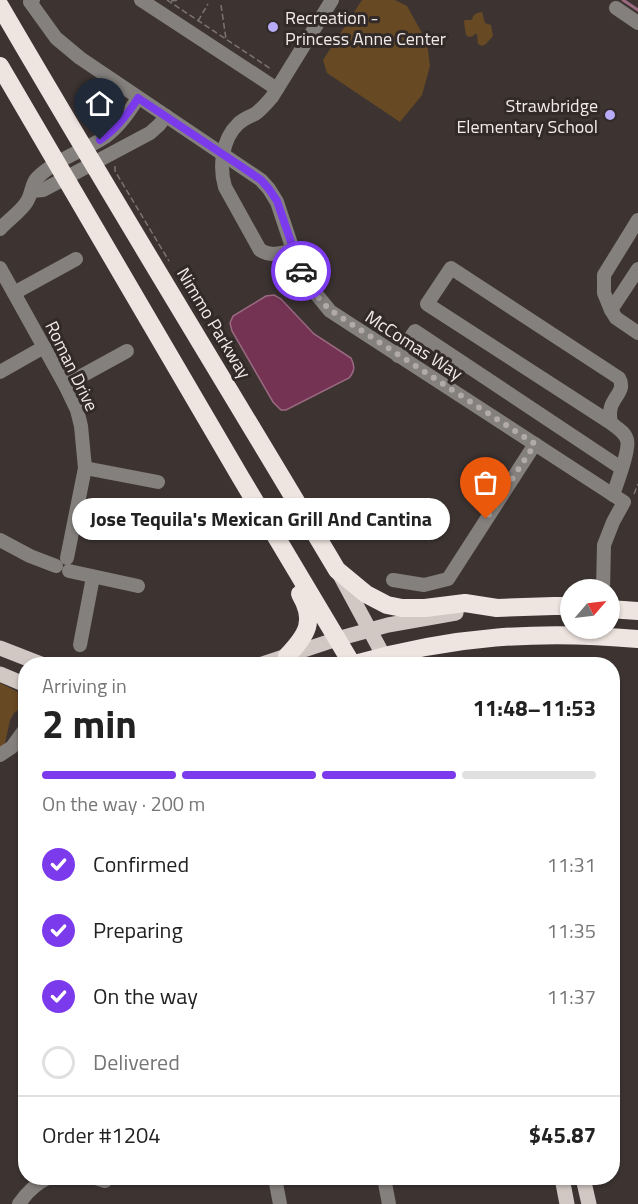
<!DOCTYPE html>
<html lang="en">
<head>
<meta charset="utf-8">
<style>
	body { margin:0; font-family:"Titillium Web",sans-serif; background:#f2f2f2; color:#222; height:100vh; display:flex; flex-direction:column; font-size:22px; white-space:nowrap }
	* { box-sizing:border-box; margin:0 }
	p { font-size:20px; color:#767676 }
	.icon { flex:none; width:33px; height:33px; fill:none; stroke:currentColor; stroke-width:2; stroke-linecap:round; stroke-linejoin:round }
	.map { position:relative; flex:1; overflow:hidden }
	.side { position:absolute; left:18px; top:657px; width:602px; height:528px; display:flex; flex-direction:column; background:#fff; border-radius:24px; box-shadow:0 2px 4px #0004 }
	.side>* { flex:none }
	.needle { width:39px; rotate:62deg }
	.tools { position:absolute; left:560px; top:579px; display:grid; gap:12px }
	.tools a { display:grid; place-items:center; width:60px; height:60px; border-radius:50%; background:#fff; box-shadow:0 2px 4px #0004; font-size:30px }
	.pin { position:absolute; display:grid; place-items:center; width:51px; height:51px; color:#fff; margin:-62px -26px; border-radius:50% 50% 50% 0; rotate:-45deg; box-shadow:0 0 6px #0007 }
	.pin .icon { rotate:45deg }
	.courier { position:absolute; display:grid; place-items:center; width:60px; height:60px; margin:-30px; border:4px solid #7c3aed; border-radius:50%; background:#fff; color:#222; box-shadow:0 2px 8px #0007 }
	.bubble { position:absolute; height:42px; border-radius:21px; background:#fff; box-shadow:0 2px 4px #0004; font-size:20px; font-weight:700; line-height:42px; text-align:center }
	.head em { font-style:normal; font-weight:700 }
	.head div { display:flex; flex-direction:column-reverse }
	.head { display:flex; align-items:center; justify-content:space-between; height:102px; padding:0 24px }
	h1 { font-size:39px; font-weight:700; line-height:45px }
	.bar { display:grid; grid-template-columns:repeat(4,1fr); gap:9px 6px; align-content:center; height:72px; padding:0 24px }
	.bar i { height:8px; border-radius:4px; background:#e0e0e0 }
	.bar .on { background:#7c3aed }
	.bar p { grid-column:span 4 }
	.line { display:flex; align-items:center; gap:15px; padding:0 24px; border-top:2px solid #e0e0e0 }
	.line div { flex:1 }
	ol { padding:0 24px; list-style:none }
	li { display:flex; align-items:center; gap:18px; height:66px }
	li p { margin-inline-start:auto }
	li .icon { padding:6px; border-radius:50%; background:#7c3aed; color:#fff; stroke-width:4 }
	li:last-child { color:#767676 }
	li i { width:33px; height:33px; border:3px solid #e0e0e0; border-radius:50% }
	.map>svg:first-child { display:block }
	.green { fill:#674923 }
	.water { fill:#753354; stroke:#9a6a81; stroke-width:1.5 }
	.lines { fill:none; stroke-linecap:round; stroke-linejoin:round }
	.stream { stroke:#9a6a81; stroke-width:3 }
	.path { stroke:#7c7472; stroke-width:1.5; stroke-dasharray:6 3; stroke-linecap:butt }
	.minor { stroke:#84807d; stroke-width:14 }
	.major { stroke:#d1c8c4; stroke-width:15 }
	.highway { stroke:#efe5e0; stroke-width:18 }
	.done { stroke:#b1aaa9; stroke-width:6; stroke-dasharray:0 10.8 }
	.route { stroke:#7c3aed; stroke-width:8 }
	.poi-dot { fill:#b8abf7; stroke:#322a28; stroke-width:2 }
	.labels { text-anchor:middle; dominant-baseline:central; stroke-width:6; stroke-linejoin:round; paint-order:stroke }
	.poi-label { font-size:18px; fill:#f0eae9; stroke:#322a28; text-anchor:start }
	.street-label { font-size:18px; fill:#f0eae9; stroke:#322a28 }
</style>
</head>
<body>
<div class="map">
<svg width="638" height="1204" viewBox="0 0 638 1204">
	<rect width="100%" height="100%" fill="#3d3432"/>
	<g class="green">
		<polygon points="362,0 395,0 407,6 427,42 430,66 422,95 400,122 327,73 323,60"/>
		<path d="M 482,12 L 485,23 L 491,25 L 493,36 L 486,44 L 482,46 L 478,44 L 477,34 L 475,34 L 473,36 L 469,37 L 466,35 L 464,22 L 465,20 L 472,20 C 473,14 476,13 482,12 Z"/>
		<polygon points="0,683 26,696 21,708 14,713 10,720 5,743 0,748"/>
	</g>
	<path class="water" d="M 274,295 L 281,299 L 314,334 L 351,358 C 355,366 355,371 349,378 L 286,410 L 281,410 L 273,402 L 232,331 L 230,323 L 233,316 L 266,296 Z"/>
	<g class="lines">
		<polyline class="stream" points="623,0 638,10"/>
		<g class="path">
			<polyline points="167,0 271,69"/>
			<polyline points="171,1 179,0"/>
			<polyline points="221,5 226,39"/>
			<polyline points="198,21 208,4"/>
			<polyline points="115,166 115,171 169,261"/>
			<polyline points="634,494 638,484"/>
		</g>
		<g class="minor">
			<polyline points="33,0 30,2 56,38 80,58 261,180 269,189 277,202 299,268 308,284 330,311 624,502 613,522 604,545 603,590"/>
			<polyline points="141,0 277,89"/>
			<polyline points="616,8 638,23"/>
			<polyline points="32,191 43,190 150,133 159,125 166,116"/>
			<polyline points="638,220 604,275 604,293 611,310 616,318 638,333"/>
			<path d="M 0,229 C 8,220 19,213 26,203 C 32,195 31,184 37,178 C 56,159 84,151 105,137 C 119,127 129,112 138,98"/>
			<path d="M 293,250 C 282,253 271,257 260,250 L 225,187 C 219,167 222,139 238,124 C 243,119 249,117 255,114 C 262,109 267,103 272,97 L 332,0"/>
			<polyline points="0,268 65,385 77,410 81,426 85,468 67,558"/>
			<polyline points="14,293 76,259"/>
			<polyline points="611,310 638,269"/>
			<polyline points="398,356 415,331 621,468"/>
			<polyline points="0,372 44,347"/>
			<polyline points="65,385 127,351"/>
			<path d="M 611,423 C 610,417 609,413 611,407 C 614,396 626,390 619,378 L 451,268 L 427,304 L 611,423 C 617,428 625,432 627,440 C 630,449 617,483 613,495"/>
			<polyline points="85,468 158,482"/>
			<polyline points="0,540 30,556 56,566"/>
			<polyline points="69,571 138,586"/>
			<polyline points="393,580 424,585 448,579 535,444"/>
			<polyline points="80,645 93,577"/>
			<polyline points="0,755 12,747 25,729"/>
			<polyline points="96,1178 105,1181"/>
			<polyline points="275,1178 280,1204"/>
			<polyline points="384,1178 389,1204"/>
			<path d="M 19,1204 C 27,1192 35,1184 48,1178"/>
		</g>
		<g class="major">
			<polyline points="340,575 388,664"/>
			<polyline points="0,648 41,664"/>
			<polyline points="262,664 337,639 388,625 456,613"/>
			<polyline points="0,674 26,685"/>
			<polyline points="562,1178 567,1204"/>
			<polyline points="583,1178 589,1204"/>
		</g>
		<g class="highway">
			<path d="M 0,6 C 110,195 225,382 337,570 L 366,594 L 387,605 L 402,608 L 425,608 L 465,603 L 497,608 L 554,606 L 570,606"/>
			<polyline points="0,66 241,478 352,664"/>
			<polyline points="609,609 638,611"/>
			<path d="M 287,656 C 307,635 316,621 300,594"/>
			<path d="M 355,664 C 451,636 539,630 638,639"/>
		</g>
	</g>
	<g class="lines">
		<polyline class="done" points="301,271 320,300 330,310 535,444 486,519"/>
		<path class="route" d="M 100,140 C 117,129 128,114 138,98 L 242,167 L 261,180 L 269,189 L 277,201 L 301,271"/>
	</g>
	<g class="poi-dot">
		<circle cx="273" cy="27" r="6"/>
		<circle cx="610" cy="115" r="6"/>
	</g>
	<g class="labels">
		<g class="poi-label">
			<text x="285" y="17">Recreation -<tspan x="285" dy="21">Princess Anne Center</tspan></text>
			<text x="598" y="105" text-anchor="end">Strawbridge<tspan x="598" dy="21">Elementary School</tspan></text>
		</g>
		<g class="street-label">
			<text transform="translate(214 323) rotate(59)">Nimmo Parkway</text>
			<text transform="translate(414 345) rotate(33)">McComas Way</text>
			<text transform="translate(72 366) rotate(64)">Roman Drive</text>
		</g>
	</g>
</svg>
<div class="tools">
<a><svg class="needle" viewBox="-14 -14 28 28"><path d="M0-13l5 13h-10z" fill="#e53935"/><path d="M0 13l5-13h-10z" fill="#767676"/></svg></a>
</div>
<div class="pin" style="left:486px;top:519px;background:#ea580c"><svg class="icon" aria-label="bag" viewBox="0 0 24 24"><path d="M5 8h14l-1 12H6zM9 8a3 3 0 0 1 6 0"/></svg></div>
<div class="pin" style="left:100px;top:140px;background:#1f2937"><svg class="icon" aria-label="home" viewBox="0 0 24 24"><path d="M3 11l9-7 9 7M6 9v11h12V9"/></svg></div>
<div class="courier" style="left:301px;top:271px"><svg class="icon" aria-label="car" viewBox="0 0 24 24"><path d="M5 17H2v-5l4-1 3-4h7l3 4 3 1v5h-3M9 17h6M6 11h13"/><circle cx="7" cy="17" r="2"/><circle cx="17" cy="17" r="2"/></svg></div>
<div class="bubble" style="left:72px;top:498px;width:378px">Jose Tequila's Mexican Grill And Cantina</div>
<section class="side">
<div class="head"><div><h1>2 min</h1><p>Arriving in</p></div><em>11:48–11:53</em></div>
<div class="bar"><i class="on"></i><i class="on"></i><i class="on"></i><i></i><p>On the way · 200 m</p></div>
<ol>
<li><svg class="icon" aria-label="check" viewBox="0 0 24 24"><path d="M5 12l5 5 9-10"/></svg>Confirmed<p>11:31</p></li>
<li><svg class="icon" aria-label="check" viewBox="0 0 24 24"><path d="M5 12l5 5 9-10"/></svg>Preparing<p>11:35</p></li>
<li><svg class="icon" aria-label="check" viewBox="0 0 24 24"><path d="M5 12l5 5 9-10"/></svg>On the way<p>11:37</p></li>
<li><i></i>Delivered</li>
</ol>
<div class="line" style="height:78px"><div>Order #1204</div><b>$45.87</b></div>
</section>
</div>
</body>
</html>
